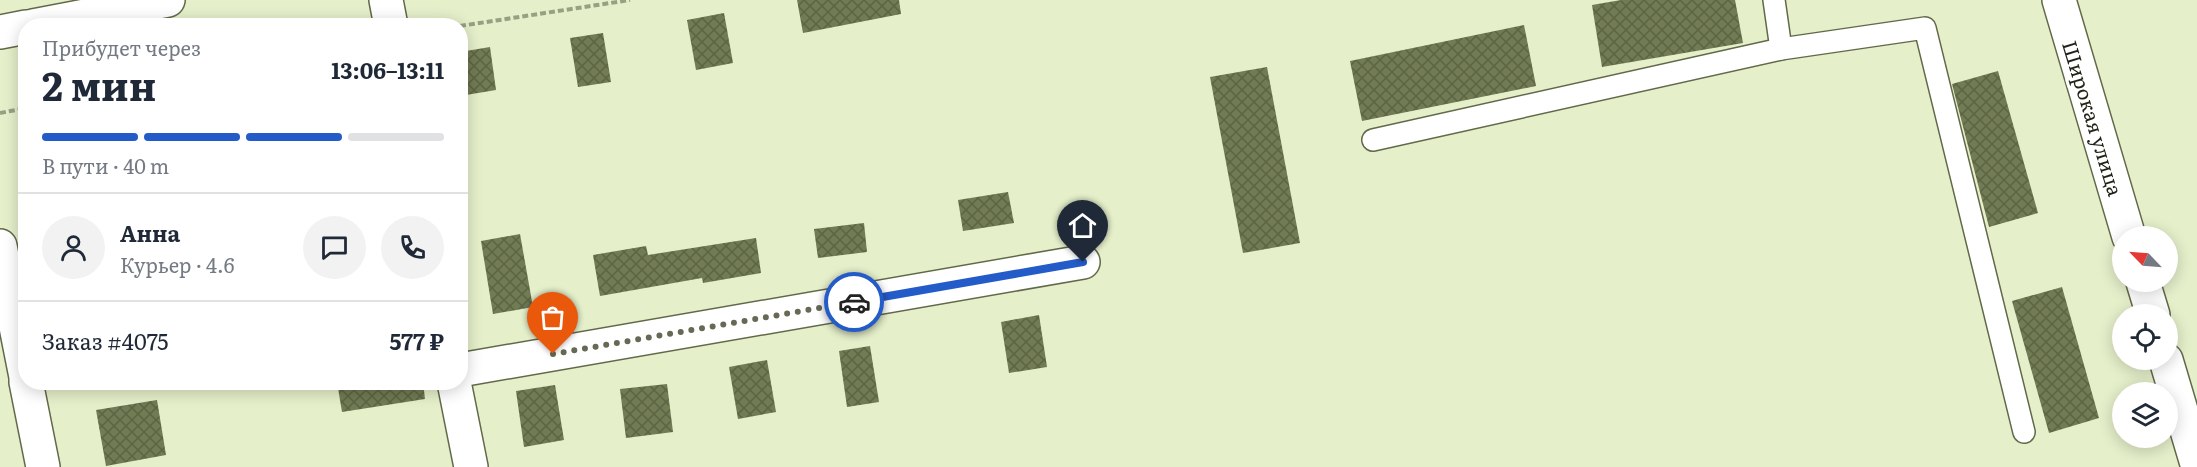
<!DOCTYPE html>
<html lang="ru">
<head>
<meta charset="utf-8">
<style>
	body { margin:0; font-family:Literata,serif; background:#f2f2f3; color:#1f2937; height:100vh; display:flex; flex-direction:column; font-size:22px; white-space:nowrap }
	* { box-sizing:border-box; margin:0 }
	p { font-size:20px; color:#747a83 }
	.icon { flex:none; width:33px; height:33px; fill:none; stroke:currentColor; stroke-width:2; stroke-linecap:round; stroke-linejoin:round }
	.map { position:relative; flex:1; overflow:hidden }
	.side { position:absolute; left:18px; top:18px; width:450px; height:372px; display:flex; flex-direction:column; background:#fff; border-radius:24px; box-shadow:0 3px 15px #0003 }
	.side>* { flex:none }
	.needle { width:39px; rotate:295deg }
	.tools { position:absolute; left:2112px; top:226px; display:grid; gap:12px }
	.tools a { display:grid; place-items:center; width:66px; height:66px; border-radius:50%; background:#fff; box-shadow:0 3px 15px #0003; font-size:30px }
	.pin { position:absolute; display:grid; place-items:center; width:51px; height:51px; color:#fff; margin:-62px -26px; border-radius:50% 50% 50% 0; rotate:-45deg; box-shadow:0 0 6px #0007 }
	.pin .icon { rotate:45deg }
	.courier { position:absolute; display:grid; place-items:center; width:60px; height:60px; margin:-30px; border:4px solid #235bc8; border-radius:50%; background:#fff; color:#222; box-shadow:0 2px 8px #0007 }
	.summary em { font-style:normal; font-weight:700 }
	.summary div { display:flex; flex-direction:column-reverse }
	.summary { display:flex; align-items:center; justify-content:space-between; height:102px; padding:0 24px }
	h1 { font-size:39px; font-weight:700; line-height:45px }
	.bar { display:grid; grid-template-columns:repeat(4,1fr); gap:9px 6px; align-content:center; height:72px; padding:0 24px }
	.bar i { height:8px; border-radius:4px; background:#e0e1e3 }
	.bar .current { background:#235bc8 }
	.bar p { grid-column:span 4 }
	.line { display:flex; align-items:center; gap:15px; padding:0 24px; border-top:2px solid #e0e1e3 }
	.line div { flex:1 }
	.round { display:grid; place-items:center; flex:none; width:63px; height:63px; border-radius:32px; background:#f2f2f3 }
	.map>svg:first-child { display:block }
	.building { fill:url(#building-cross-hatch) }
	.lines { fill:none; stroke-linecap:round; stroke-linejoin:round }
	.lane-casing { stroke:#616949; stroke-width:24 }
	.street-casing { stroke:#616949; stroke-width:36 }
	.primary-casing { stroke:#616949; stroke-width:36 }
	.path { stroke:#98a084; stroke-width:4; stroke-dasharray:6 3; stroke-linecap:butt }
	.lane { stroke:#fff; stroke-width:21 }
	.street { stroke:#fff; stroke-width:33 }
	.primary { stroke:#fff; stroke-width:33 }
	.done { stroke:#646a54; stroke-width:6; stroke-dasharray:0 10.8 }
	.route { stroke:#235bc8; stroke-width:8 }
	.labels { text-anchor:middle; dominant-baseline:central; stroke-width:6; stroke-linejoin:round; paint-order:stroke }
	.street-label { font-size:20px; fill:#1f2215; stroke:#fff }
</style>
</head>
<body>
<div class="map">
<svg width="2197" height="467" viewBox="0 0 2197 467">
	<defs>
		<pattern id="building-cross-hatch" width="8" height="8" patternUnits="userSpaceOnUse" patternTransform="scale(1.5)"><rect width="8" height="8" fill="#717b54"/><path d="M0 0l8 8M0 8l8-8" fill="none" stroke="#5c6444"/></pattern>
	</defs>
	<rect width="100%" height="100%" fill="#e5efca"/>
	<g class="building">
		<polygon points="797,0 899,0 901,14 803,33"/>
		<polygon points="1621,0 1735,0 1743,43 1602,67 1592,5"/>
		<polygon points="724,13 733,63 696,70 687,20"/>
		<polygon points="1524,25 1536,86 1362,121 1350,61"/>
		<polygon points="603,33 611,82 578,87 570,38"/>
		<polygon points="490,47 496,90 460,96 460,52"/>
		<polygon points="1267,67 1300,243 1243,253 1210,77"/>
		<polygon points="1998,71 2038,213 1989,227 1952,84"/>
		<polygon points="1008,192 1014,223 963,231 958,200"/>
		<polygon points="864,223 867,252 818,258 814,229"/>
		<polygon points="520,234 533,307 493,314 481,241"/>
		<polygon points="756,238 761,273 703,283 702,278 600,296 593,255 646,246 648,255"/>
		<polygon points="2062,287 2099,418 2049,433 2012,301"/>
		<polygon points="1039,315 1047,367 1009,373 1001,322"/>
		<polygon points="870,346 879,402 847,407 839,351"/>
		<polygon points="767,360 776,412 738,419 729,367"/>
		<polygon points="337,382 423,382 425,399 342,412"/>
		<polygon points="667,384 673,432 626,438 620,389"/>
		<polygon points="555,385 564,440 524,447 516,391"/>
		<polygon points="157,400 166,455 106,466 96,410"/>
	</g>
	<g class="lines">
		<g class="lane-casing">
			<g id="lane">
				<polyline points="1774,0 1781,49"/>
				<polyline points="1373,140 1781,49 1925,28 2024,432"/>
			</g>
		</g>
		<g class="street-casing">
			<g id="street">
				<polyline points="386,0 391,26"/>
				<polyline points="2059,0 2129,237"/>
				<polyline points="0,246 26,377"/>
				<polyline points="2143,282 2153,315"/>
				<polyline points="2166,360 2197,464"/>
				<polyline points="460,370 1083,262"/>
				<polyline points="26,382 43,467"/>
				<polyline points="454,382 471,467"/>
			</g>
		</g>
		<g class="primary-casing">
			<g id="primary">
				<polyline points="33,26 168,0"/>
				<polyline points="0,32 26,27"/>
			</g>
		</g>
		<g class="path">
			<polyline points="460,26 630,0"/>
			<polyline points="0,113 26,108"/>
		</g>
		<use href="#lane" class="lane"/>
		<use href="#street" class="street"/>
		<use href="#primary" class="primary"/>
	</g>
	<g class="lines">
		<polyline class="done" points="553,354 854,302"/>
		<polyline class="route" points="854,302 1083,262"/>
	</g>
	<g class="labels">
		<g class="street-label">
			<text transform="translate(2094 118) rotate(73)">Широкая улица</text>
		</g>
	</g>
</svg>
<div class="tools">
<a><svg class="needle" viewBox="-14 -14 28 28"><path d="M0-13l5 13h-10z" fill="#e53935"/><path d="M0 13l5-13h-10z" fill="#747a83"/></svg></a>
<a><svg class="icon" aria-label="locate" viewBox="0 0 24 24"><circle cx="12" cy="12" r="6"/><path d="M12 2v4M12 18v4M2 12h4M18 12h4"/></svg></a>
<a><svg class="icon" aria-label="layers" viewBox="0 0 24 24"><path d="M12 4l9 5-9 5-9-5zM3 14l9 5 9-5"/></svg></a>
</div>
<div class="pin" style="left:553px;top:354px;background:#ea580c"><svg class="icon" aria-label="bag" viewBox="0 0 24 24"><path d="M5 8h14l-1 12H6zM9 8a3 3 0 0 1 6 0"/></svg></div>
<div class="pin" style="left:1083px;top:262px;background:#1f2937"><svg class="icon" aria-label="home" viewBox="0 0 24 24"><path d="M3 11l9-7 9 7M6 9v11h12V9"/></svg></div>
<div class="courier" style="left:854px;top:302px"><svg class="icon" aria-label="car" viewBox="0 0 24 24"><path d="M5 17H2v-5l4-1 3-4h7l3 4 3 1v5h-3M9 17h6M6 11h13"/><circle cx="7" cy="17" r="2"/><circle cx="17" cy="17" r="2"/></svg></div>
<section class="side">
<div class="summary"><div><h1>2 мин</h1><p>Прибудет через</p></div><em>13:06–13:11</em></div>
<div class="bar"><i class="current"></i><i class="current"></i><i class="current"></i><i></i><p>В пути · 40 m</p></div>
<div class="line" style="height:108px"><a class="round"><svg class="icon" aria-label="person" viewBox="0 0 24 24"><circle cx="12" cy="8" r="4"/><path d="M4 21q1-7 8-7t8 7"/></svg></a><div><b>Анна</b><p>Курьер · 4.6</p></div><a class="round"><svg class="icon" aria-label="chat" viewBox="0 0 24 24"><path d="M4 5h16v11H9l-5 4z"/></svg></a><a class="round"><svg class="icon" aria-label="phone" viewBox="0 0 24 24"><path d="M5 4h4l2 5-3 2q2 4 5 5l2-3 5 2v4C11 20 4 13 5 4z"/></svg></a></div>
<div class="line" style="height:78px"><div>Заказ #4075</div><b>577 ₽</b></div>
</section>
</div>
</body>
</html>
